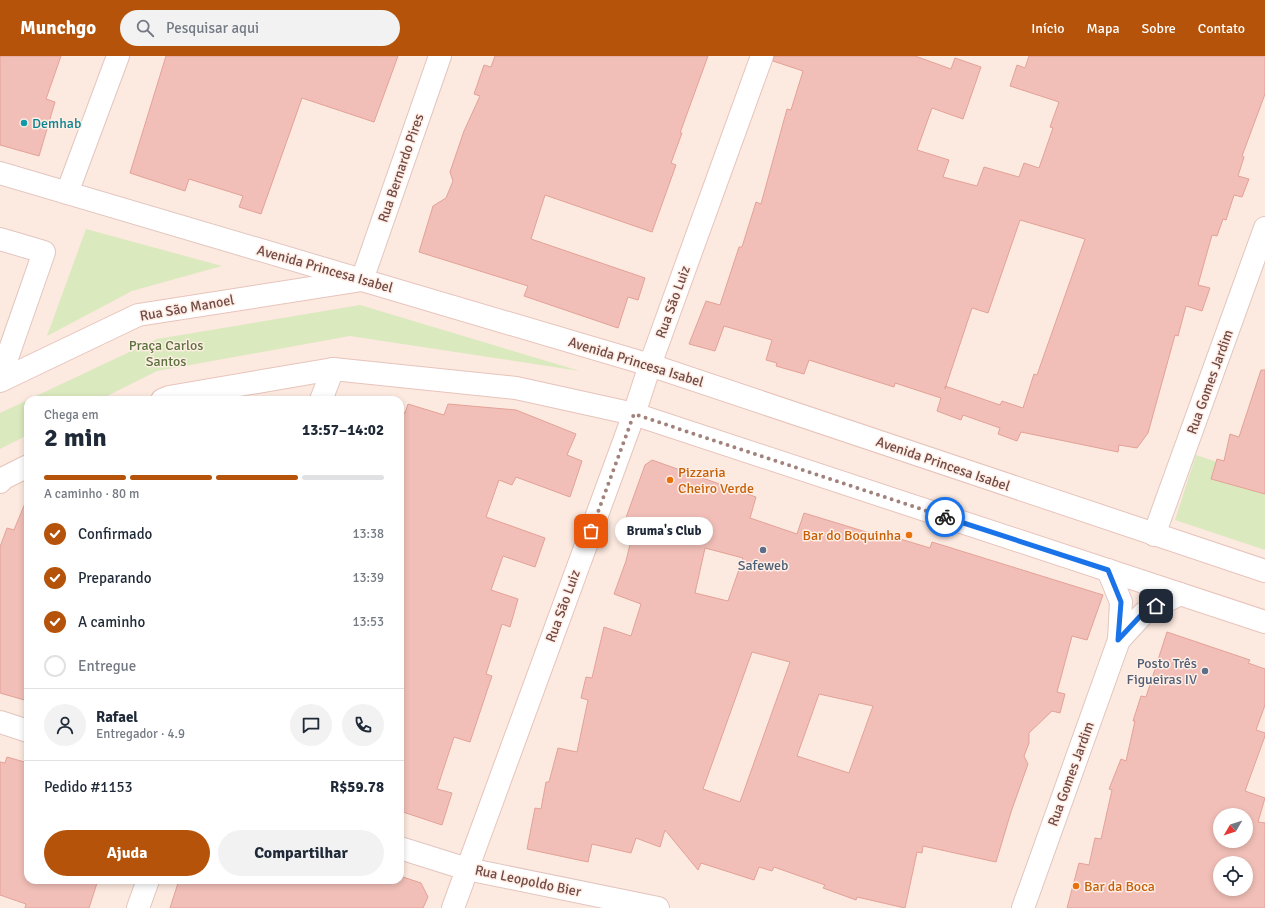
<!DOCTYPE html>
<html lang="pt">
<head>
<meta charset="utf-8">
<style>
	body { margin:0; font-family:Signika,sans-serif; background:#f2f2f3; color:#1f2937; height:100vh; display:flex; flex-direction:column; font-size:15px; white-space:nowrap }
	* { box-sizing:border-box; margin:0 }
	p { font-size:13px; color:#747a83 }
	.icon { flex:none; width:22px; height:22px; fill:none; stroke:currentColor; stroke-width:2; stroke-linecap:round; stroke-linejoin:round }
	.map { position:relative; flex:1; overflow:hidden }
	.side { position:absolute; left:24px; top:340px; width:380px; height:488px; display:flex; flex-direction:column; background:#fff; border-radius:12px; box-shadow:0 2px 6px #0003 }
	.side>* { flex:none }
	.needle { width:26px; rotate:231deg }
	.tools { position:absolute; left:1213px; top:752px; display:grid; gap:8px }
	.tools a { display:grid; place-items:center; width:40px; height:40px; border-radius:50%; background:#fff; box-shadow:0 2px 6px #0003; font-size:20px }
	.pin { position:absolute; display:grid; place-items:center; width:34px; height:34px; color:#fff; margin:-17px; border-radius:8px; box-shadow:0 2px 6px #0006 }
	.courier { position:absolute; display:grid; place-items:center; width:40px; height:40px; margin:-20px; border:3px solid #1a73e8; border-radius:50%; background:#fff; color:#222; box-shadow:0 1px 5px #0007 }
	.bubble { position:absolute; height:28px; border-radius:14px; background:#fff; box-shadow:0 2px 6px #0003; font-size:13px; font-weight:700; line-height:28px; text-align:center }
	.overview em { font-style:normal; font-weight:700 }
	.overview div { display:flex; flex-direction:column-reverse }
	.overview { display:flex; align-items:center; justify-content:space-between; height:68px; padding:0 20px }
	h1 { font-size:26px; font-weight:700; line-height:30px }
	.bar { display:grid; grid-template-columns:repeat(4,1fr); gap:6px 4px; align-content:center; height:48px; padding:0 20px }
	.bar i { height:5px; border-radius:3px; background:#e0e1e3 }
	.bar .on { background:#b45309 }
	.bar p { grid-column:span 4 }
	.line { display:flex; align-items:center; gap:10px; padding:0 20px; border-top:1px solid #e0e1e3 }
	.line div { flex:1 }
	.round { display:grid; place-items:center; flex:none; width:42px; height:42px; border-radius:21px; background:#f2f2f3 }
	ol { padding:0 20px; list-style:none }
	li { display:flex; align-items:center; gap:12px; height:44px }
	li p { margin-inline-start:auto }
	li .icon { padding:4px; border-radius:50%; background:#b45309; color:#fff; stroke-width:4 }
	li:last-child { color:#747a83 }
	li i { width:22px; height:22px; border:2px solid #e0e1e3; border-radius:50% }
	.cta { display:flex; gap:8px; margin-top:auto; padding:8px 20px }
	.cta a { flex:1; height:46px; border-radius:24px; background:#b45309; color:#fff; font-size:16px; font-weight:700; line-height:46px; text-align:center }
	.cta a+a { background:#f2f2f3; color:#1f2937 }
	header { display:flex; align-items:center; gap:24px; box-sizing:border-box; height:56px; padding:0 20px; background:#b45309; color:#fff }
	header strong { font-size:19px }
	nav { display:flex; gap:22px; margin-inline-start:auto; font-size:14px }
	.search { width:280px; height:36px; background:#f2f2f3; display:flex; align-items:center; gap:10px; box-sizing:border-box; padding:0 14px; border-radius:22px; color:#747a83; font-size:15px }
	.map>svg:first-child { display:block }
	.green { fill:#dbe9be }
	.building { fill:#f1bfb7; stroke:#e4a197; fill-rule:evenodd }
	.lines { fill:none; stroke-linecap:round; stroke-linejoin:round }
	.street-casing { stroke:#e2c6bf; stroke-width:24 }
	.secondary-casing { stroke:#e7c4bc; stroke-width:24 }
	.street { stroke:#fff; stroke-width:22 }
	.secondary { stroke:#fff; stroke-width:22 }
	.done { stroke:#a2827c; stroke-width:4; stroke-dasharray:0 7.2 }
	.route { stroke:#1a73e8; stroke-width:5 }
	.culture-dot { fill:#0f9aa8; stroke:#ffeee5; stroke-width:1.5 }
	.food-dot { fill:#e8710a; stroke:#ffeee5; stroke-width:1.5 }
	.service-dot { fill:#5c6f8a; stroke:#ffeee5; stroke-width:1.5 }
	.labels { text-anchor:middle; dominant-baseline:central; stroke-width:3; stroke-linejoin:round; paint-order:stroke }
	.culture-label { font-size:14px; fill:#0d838f; stroke:#ffeee5; text-anchor:start }
	.street-label { font-size:14px; fill:#724b47; stroke:#ffeee5 }
	.park-label { font-size:14px; fill:#5b733d; stroke:#ffeee5 }
	.food-label { font-size:14px; fill:#c56008; stroke:#ffeee5; text-anchor:start }
	.service-label { font-size:14px; fill:#4e5e75; stroke:#ffeee5 }
</style>
</head>
<body>
<header>
<strong>Munchgo</strong>
<div class="search"><svg class="icon" aria-label="search" viewBox="0 0 24 24"><circle cx="10" cy="10" r="6"/><path d="M15 15l6 6"/></svg>Pesquisar aqui</div>
<nav><a>Início</a><a>Mapa</a><a>Sobre</a><a>Contato</a></nav>
</header>
<div class="map">
<svg width="1265" height="852" viewBox="0 0 1265 852">
	<rect width="100%" height="100%" fill="#fce9df"/>
	<g class="green">
		<polygon points="86,173 222,210 132,235 47,280"/>
		<polygon points="360,249 580,315 350,280 157,315 99,344 28,344 28,379 0,393 0,357 157,283"/>
		<polygon points="1196,399 1265,422 1265,494 1175,464"/>
	</g>
	<g class="building">
		<polygon points="0,0 61,0 46,43 55,46 39,100 0,89"/>
		<polygon points="166,0 398,0 374,66 302,42 261,158 239,151 243,140 189,123 185,135 130,117"/>
		<polygon points="495,0 708,0 680,77 682,77 671,107 676,109 652,176 545,139 531,183 645,222 638,244 628,241 618,272 524,240 528,230 419,196 433,150 446,142 453,125 450,116 464,75 480,40 474,38 484,9 491,11"/>
		<path d="M 774,0 L 915,0 L 951,13 L 955,2 L 981,11 L 963,63 L 932,52 L 917,94 L 949,104 L 943,121 L 977,130 L 984,111 L 1019,121 L 1024,107 L 1039,112 L 1053,72 L 1050,71 L 1059,46 L 1010,30 L 1017,9 L 1025,12 L 1029,0 L 1265,0 L 1265,38 L 1242,100 L 1244,101 L 1238,120 L 1249,123 L 1242,141 L 1234,139 L 1226,164 L 1223,163 L 1217,180 L 1212,179 L 1198,229 L 1210,232 L 1202,255 L 1186,250 L 1178,280 L 1175,279 L 1148,377 L 1137,392 L 1119,389 L 1118,396 L 1021,376 L 1017,385 L 998,378 L 1000,372 L 963,359 L 961,364 L 937,355 L 941,342 L 895,327 L 894,331 L 809,304 L 804,318 L 776,310 L 777,307 L 766,304 L 772,284 L 724,270 L 715,295 L 689,288 L 706,245 L 720,249 L 739,191 L 742,191 L 756,146 L 761,148 L 787,53 L 791,54 L 803,15 L 773,5 ZM 1020,164 L 1085,183 L 1037,319 L 1034,318 L 1023,352 L 1002,345 L 1000,349 L 945,330 L 945,333 L 972,252 L 988,257 Z"/>
		<polygon points="1261,314 1265,314 1265,438 1211,423 1217,403 1224,405 1230,378 1239,381"/>
		<polygon points="408,348 444,359 448,348 516,354 576,378 567,399 582,405 570,441 516,421 512,429 499,424 486,461 545,482 535,511 503,500 491,534 518,543 510,571 502,568 486,618 492,620 470,686 454,681 437,733 452,737 442,769 400,755 400,355 405,357"/>
		<path d="M 652,404 L 756,441 L 750,462 L 797,478 L 804,457 L 886,482 L 887,479 L 930,492 L 932,486 L 1103,539 L 1087,584 L 1072,580 L 1057,636 L 1065,638 L 1060,657 L 1052,655 L 1029,677 L 1029,687 L 1024,700 L 1028,708 L 1011,756 L 996,806 L 923,790 L 922,797 L 917,796 L 905,852 L 857,841 L 856,844 L 823,832 L 825,829 L 774,811 L 772,815 L 759,811 L 754,824 L 701,807 L 698,814 L 665,774 L 660,791 L 636,782 L 631,797 L 592,788 L 588,806 L 527,793 L 535,752 L 541,753 L 546,726 L 549,726 L 558,692 L 577,696 L 588,644 L 581,642 L 586,621 L 592,622 L 604,571 L 631,580 L 641,548 L 614,538 L 626,505 L 634,472 L 623,470 L 645,409 ZM 705,492 L 743,502 L 728,545 L 695,537 ZM 752,596 L 790,606 L 740,746 L 703,733 ZM 819,638 L 873,650 L 849,717 L 797,700 Z"/>
		<polygon points="28,440 28,645 0,637 0,491 7,472 14,474"/>
		<path d="M 1167,576 L 1250,604 L 1248,607 L 1265,613 L 1265,649 L 1256,674 L 1265,677 L 1265,680 L 1245,735 L 1265,742 L 1258,766 L 1265,767 L 1265,852 L 1067,852 L 1079,807 L 1089,809 L 1095,782 L 1101,783 L 1112,734 L 1109,733 L 1121,703 L 1126,705 L 1135,665 L 1133,665 L 1141,640 L 1146,641 ZM 1220,759 L 1246,759 L 1246,785 L 1220,785 ZM 1220,807 L 1246,807 L 1246,833 L 1220,833 Z"/>
		<polygon points="7,701 28,707 28,824 98,824 89,852 25,852 26,848 0,839 0,706 5,707"/>
		<polygon points="400,820 421,827 428,841 423,852 170,852 179,824 400,824"/>
	</g>
	<g class="lines">
		<g class="street-casing">
			<g id="street">
				<polyline points="0,117 362,224 440,0"/>
				<polyline points="67,137 118,0"/>
				<polyline points="0,183 44,196 0,322"/>
				<polyline points="321,344 333,313"/>
				<polyline points="1154,479 1265,172"/>
				<polyline points="1119,584 1144,557 1180,538"/>
				<polyline points="0,666 28,675"/>
				<polyline points="400,792 467,813 658,852"/>
				<polyline points="138,852 148,824"/>
				<polyline points="1023,852 1119,584 1121,546 1108,514"/>
			</g>
		</g>
		<g class="secondary-casing">
			<g id="secondary">
				<polyline points="0,325 138,259 362,224 650,309 1265,515"/>
				<polyline points="162,344 169,341 333,313 516,332 634,358 1265,566"/>
				<polyline points="0,426 4,422 28,410"/>
				<polyline points="453,852 634,358 650,309 762,0"/>
			</g>
		</g>
		<use href="#street" class="street"/>
		<use href="#secondary" class="secondary"/>
	</g>
	<g class="lines">
		<polyline class="done" points="591,475 634,358 945,461"/>
		<polyline class="route" points="945,461 1108,514 1121,546 1118,584 1144,556 1156,550"/>
	</g>
	<circle class="culture-dot" cx="24" cy="67" r="4"/>
	<g class="food-dot">
		<circle cx="670" cy="424" r="4"/>
		<circle cx="909" cy="479" r="4"/>
		<circle cx="1076" cy="830" r="4"/>
	</g>
	<g class="service-dot">
		<circle cx="763" cy="494" r="4"/>
		<circle cx="1205" cy="615" r="4"/>
	</g>
	<g class="labels">
		<g class="culture-label">
			<text x="32" y="67">Demhab</text>
		</g>
		<g class="street-label">
			<text transform="translate(401 112) rotate(-71)">Rua Bernardo Pires</text>
			<text transform="translate(325 213) rotate(16)">Avenida Princesa Isabel</text>
			<text transform="translate(673 246) rotate(-70)">Rua São Luiz</text>
			<text transform="translate(187 252) rotate(-10)">Rua São Manoel</text>
			<text transform="translate(636 306) rotate(17)">Avenida Princesa Isabel</text>
			<text transform="translate(1210 326) rotate(-70)">Rua Gomes Jardim</text>
			<text transform="translate(943 408) rotate(19)">Avenida Princesa Isabel</text>
			<text transform="translate(563 550) rotate(-70)">Rua São Luiz</text>
			<text transform="translate(1071 718) rotate(-70)">Rua Gomes Jardim</text>
			<text transform="translate(528 825) rotate(12)">Rua Leopoldo Bier</text>
		</g>
		<g class="park-label">
			<text x="166" y="289">Praça Carlos<tspan x="166" dy="16">Santos</tspan></text>
		</g>
		<g class="food-label">
			<text x="678" y="416">Pizzaria<tspan x="678" dy="16">Cheiro Verde</tspan></text>
			<text x="901" y="479" text-anchor="end">Bar do Boquinha</text>
			<text x="1084" y="830">Bar da Boca</text>
		</g>
		<g class="service-label">
			<text x="763" y="509">Safeweb</text>
			<text x="1197" y="607" text-anchor="end">Posto Três<tspan x="1197" dy="16">Figueiras IV</tspan></text>
		</g>
	</g>
</svg>
<div class="tools">
<a><svg class="needle" viewBox="-14 -14 28 28"><path d="M0-13l5 13h-10z" fill="#e53935"/><path d="M0 13l5-13h-10z" fill="#747a83"/></svg></a>
<a><svg class="icon" aria-label="locate" viewBox="0 0 24 24"><circle cx="12" cy="12" r="6"/><path d="M12 2v4M12 18v4M2 12h4M18 12h4"/></svg></a>
</div>
<div class="pin" style="left:591px;top:475px;background:#ea580c"><svg class="icon" aria-label="bag" viewBox="0 0 24 24"><path d="M5 8h14l-1 12H6zM9 8a3 3 0 0 1 6 0"/></svg></div>
<div class="pin" style="left:1156px;top:550px;background:#1f2937"><svg class="icon" aria-label="home" viewBox="0 0 24 24"><path d="M3 11l9-7 9 7M6 9v11h12V9"/></svg></div>
<div class="courier" style="left:945px;top:461px"><svg class="icon" aria-label="bike" viewBox="0 0 24 24"><circle cx="6" cy="16" r="4"/><circle cx="18" cy="16" r="4"/><path d="M6 16l4-8h5l3 8M10 8l3 8H6M13 5h3"/></svg></div>
<div class="bubble" style="left:615px;top:461px;width:98px">Bruma's Club</div>
<section class="side">
<div class="overview"><div><h1>2 min</h1><p>Chega em</p></div><em>13:57–14:02</em></div>
<div class="bar"><i class="on"></i><i class="on"></i><i class="on"></i><i></i><p>A caminho · 80 m</p></div>
<ol>
<li><svg class="icon" aria-label="check" viewBox="0 0 24 24"><path d="M5 12l5 5 9-10"/></svg>Confirmado<p>13:38</p></li>
<li><svg class="icon" aria-label="check" viewBox="0 0 24 24"><path d="M5 12l5 5 9-10"/></svg>Preparando<p>13:39</p></li>
<li><svg class="icon" aria-label="check" viewBox="0 0 24 24"><path d="M5 12l5 5 9-10"/></svg>A caminho<p>13:53</p></li>
<li><i></i>Entregue</li>
</ol>
<div class="line" style="height:72px"><a class="round"><svg class="icon" aria-label="person" viewBox="0 0 24 24"><circle cx="12" cy="8" r="4"/><path d="M4 21q1-7 8-7t8 7"/></svg></a><div><b>Rafael</b><p>Entregador · 4.9</p></div><a class="round"><svg class="icon" aria-label="chat" viewBox="0 0 24 24"><path d="M4 5h16v11H9l-5 4z"/></svg></a><a class="round"><svg class="icon" aria-label="phone" viewBox="0 0 24 24"><path d="M5 4h4l2 5-3 2q2 4 5 5l2-3 5 2v4C11 20 4 13 5 4z"/></svg></a></div>
<div class="line" style="height:52px"><div>Pedido #1153</div><b>R$59.78</b></div>
<div class="cta"><a>Ajuda</a><a>Compartilhar</a></div>
</section>
</div>
</body>
</html>
